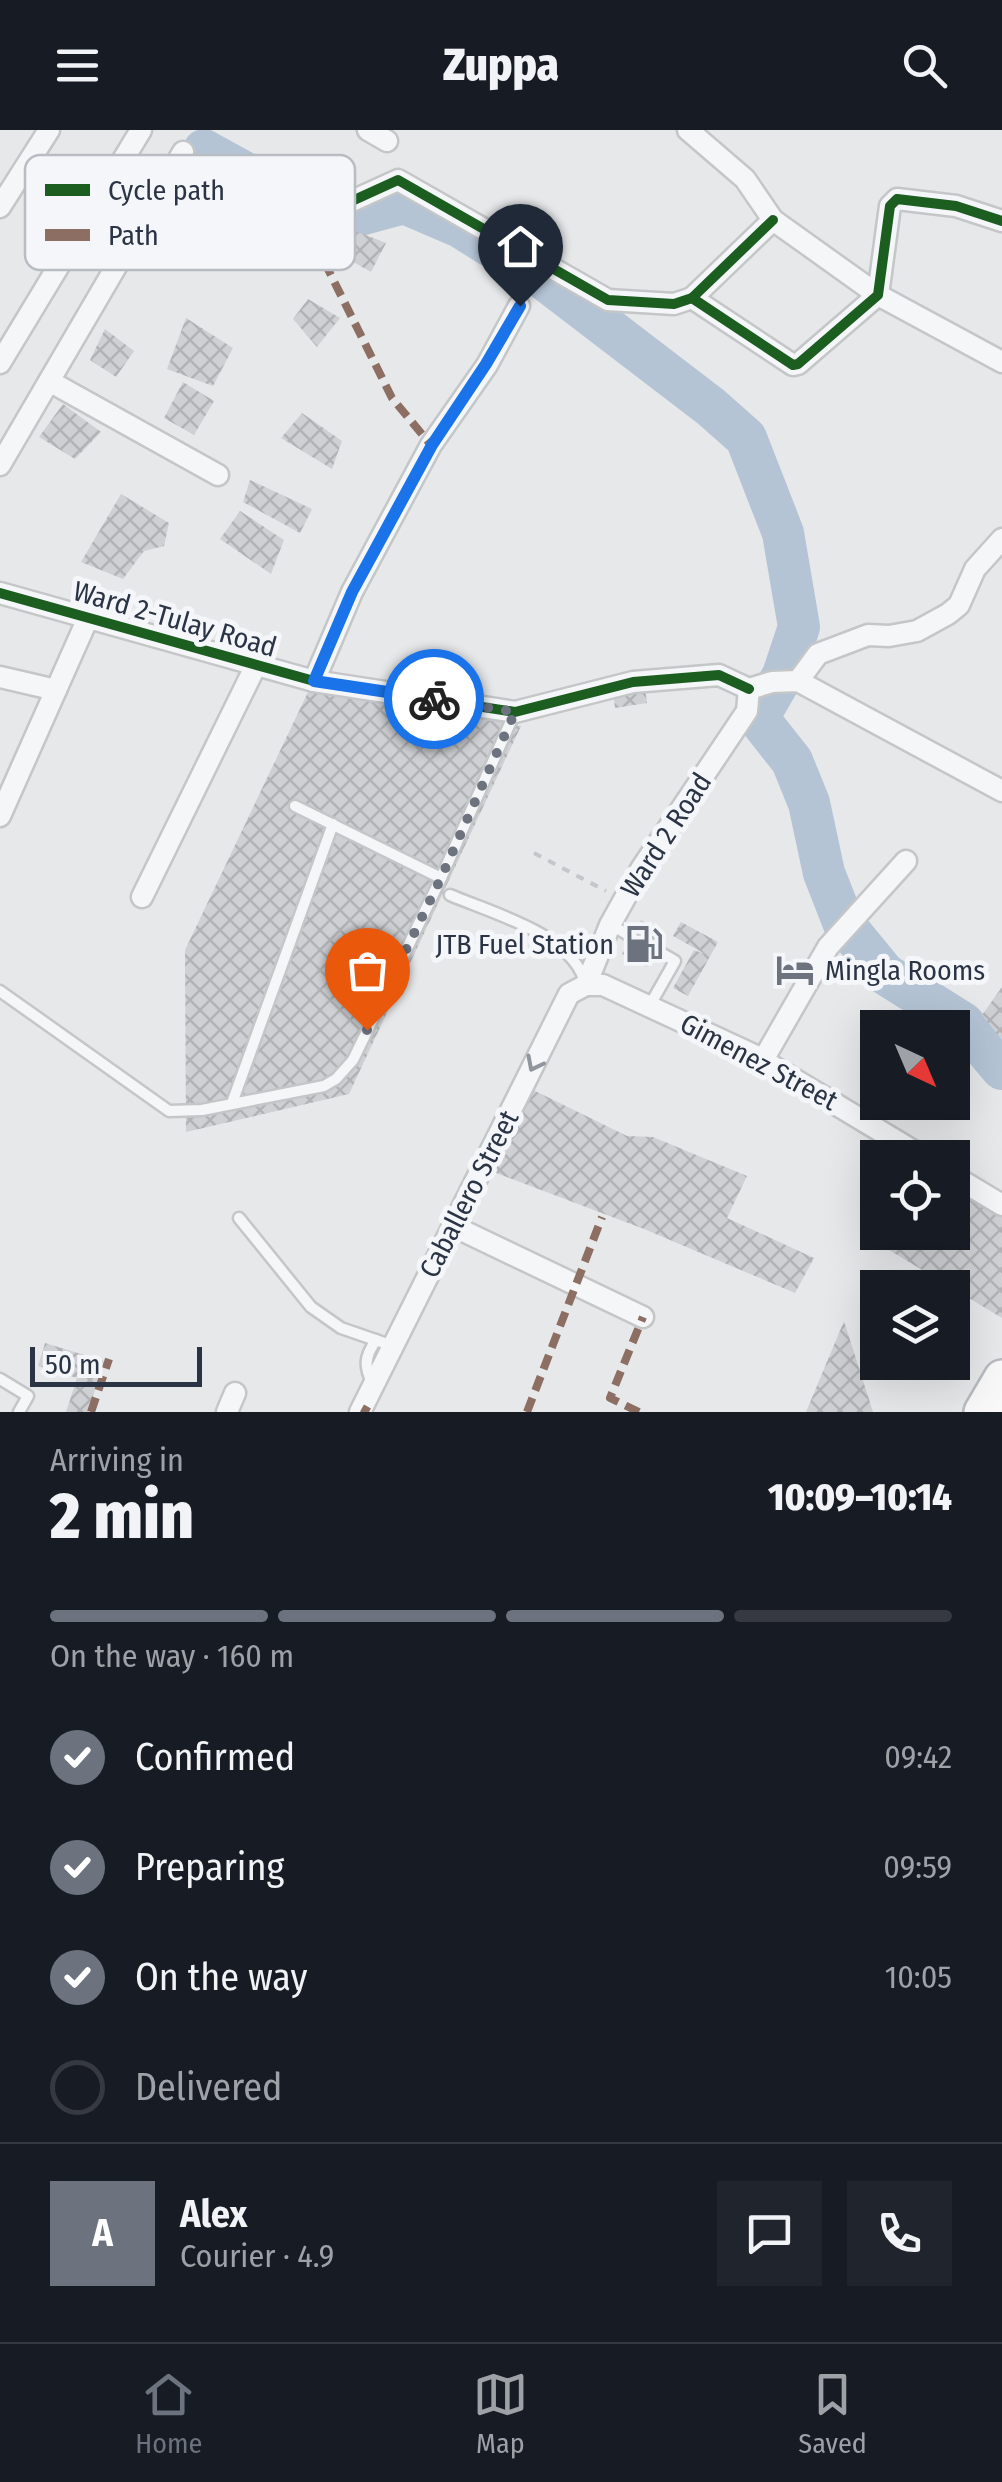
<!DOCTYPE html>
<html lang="en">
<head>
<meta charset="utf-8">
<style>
	body { margin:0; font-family:"Fira Sans Condensed",sans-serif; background:#20242c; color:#f1f3f6; height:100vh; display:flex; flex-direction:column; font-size:38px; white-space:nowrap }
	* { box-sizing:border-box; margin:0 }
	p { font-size:32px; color:#9ea1a6 }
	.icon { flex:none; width:55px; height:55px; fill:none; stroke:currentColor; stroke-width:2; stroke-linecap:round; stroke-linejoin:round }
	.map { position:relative; height:1282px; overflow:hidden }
	.panel { display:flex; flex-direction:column; background:#171b24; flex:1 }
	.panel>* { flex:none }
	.needle { width:65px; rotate:136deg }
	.controls { position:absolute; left:860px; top:880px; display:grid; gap:20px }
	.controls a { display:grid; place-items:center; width:110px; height:110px; border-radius:0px; background:#171b24; box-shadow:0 10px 40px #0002; font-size:50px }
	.scale { position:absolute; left:30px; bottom:25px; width:172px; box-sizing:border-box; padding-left:10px; border:5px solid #2b3445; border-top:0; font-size:28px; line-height:35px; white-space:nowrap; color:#2b3445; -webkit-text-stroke:8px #f4f6f9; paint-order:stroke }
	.pin { position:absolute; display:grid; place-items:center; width:85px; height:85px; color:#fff; margin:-102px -42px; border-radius:50% 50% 50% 0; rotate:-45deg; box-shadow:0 0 10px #0007 }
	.pin .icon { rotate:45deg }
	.courier { position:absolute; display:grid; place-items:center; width:100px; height:100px; margin:-50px; border:8px solid #1a73e8; border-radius:50%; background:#fff; color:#222; box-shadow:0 2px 12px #0007 }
	.summary em { font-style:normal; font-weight:800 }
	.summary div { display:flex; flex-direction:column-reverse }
	.summary { display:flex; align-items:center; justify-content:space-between; height:170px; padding:0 50px }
	h1 { font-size:65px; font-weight:800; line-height:75px }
	.bar { display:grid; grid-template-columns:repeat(4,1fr); gap:15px 10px; align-content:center; height:120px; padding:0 50px }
	.bar i { height:12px; border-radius:8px; background:#363941 }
	.bar .active { background:#6c737f }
	.bar p { grid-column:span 4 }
	.line { display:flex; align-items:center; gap:25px; padding:0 50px; border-top:2px solid #363941 }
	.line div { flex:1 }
	.round { display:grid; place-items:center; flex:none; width:105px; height:105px; border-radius:0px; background:#20242c }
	ol { padding:0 50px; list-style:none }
	li { display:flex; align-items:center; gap:30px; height:110px }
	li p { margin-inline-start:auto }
	li .icon { padding:10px; border-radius:50%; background:#6c737f; color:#fff; stroke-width:4 }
	li:last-child { color:#9ea1a6 }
	li i { width:55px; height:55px; border:5px solid #363941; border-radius:50% }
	header { display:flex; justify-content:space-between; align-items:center; height:130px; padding:0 50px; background:#171b24; font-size:45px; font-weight:800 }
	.dock { display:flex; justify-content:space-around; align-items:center; height:140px; border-top:2px solid #363941; background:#171b24; font-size:28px; color:#9ea1a6 }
	.dock a { display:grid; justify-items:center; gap:5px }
	.dock .active { color:#6c737f }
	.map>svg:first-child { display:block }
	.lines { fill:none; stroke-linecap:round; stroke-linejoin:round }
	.river { stroke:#b4c4d5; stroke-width:42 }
	.building { fill:url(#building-cross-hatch) }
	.lane-casing { stroke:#c4c6c8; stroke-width:15 }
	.street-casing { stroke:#c4c6c8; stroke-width:25 }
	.highway-casing { stroke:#b8bbbf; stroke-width:40 }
	.path { stroke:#c5c6ca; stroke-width:4; stroke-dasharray:8 8; stroke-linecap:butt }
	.lane { stroke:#f5f6f7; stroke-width:10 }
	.street { stroke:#f5f6f7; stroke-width:20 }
	.highway { stroke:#f8f8f8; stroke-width:35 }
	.quiet { stroke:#8d6e63; stroke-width:8; stroke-dasharray:15 8; stroke-linecap:butt }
	.cycleway-casing { stroke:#f4f6f9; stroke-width:16 }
	.cycleway { stroke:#1b5e20; stroke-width:10 }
	.oneway { stroke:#90959e }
	.done { stroke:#6c737f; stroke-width:10; stroke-dasharray:0 18 }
	.route { stroke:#1a73e8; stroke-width:12 }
	.labels { text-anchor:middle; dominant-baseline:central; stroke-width:10; stroke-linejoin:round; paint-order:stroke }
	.street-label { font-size:28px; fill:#2b3445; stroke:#f4f6f9 }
	.poi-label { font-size:28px; fill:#2b3445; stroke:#f4f6f9; text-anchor:end }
	.key { fill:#f4f6f9; stroke:#b8bcc3; stroke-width:2.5 }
	.key-label { font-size:28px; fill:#2b3445 }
</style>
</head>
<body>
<header><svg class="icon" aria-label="menu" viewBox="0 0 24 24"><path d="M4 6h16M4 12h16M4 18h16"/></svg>Zuppa<svg class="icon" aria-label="search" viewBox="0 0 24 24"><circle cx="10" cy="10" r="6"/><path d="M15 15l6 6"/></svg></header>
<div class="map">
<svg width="1002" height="1282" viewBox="0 0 1002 1282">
	<defs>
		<pattern id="building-cross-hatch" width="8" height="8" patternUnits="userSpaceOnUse" patternTransform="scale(2.5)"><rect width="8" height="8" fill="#ced0d3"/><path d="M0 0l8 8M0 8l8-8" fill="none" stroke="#b1b3b6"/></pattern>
	</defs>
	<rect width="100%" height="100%" fill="#e6e8ea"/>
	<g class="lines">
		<polyline class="river" points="204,20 334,92 404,73 460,97 545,150 711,277 746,308 783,403 799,497 783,545 758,588 792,631 809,673 824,743 844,794 885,844 963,893 1002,939"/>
	</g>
	<g class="building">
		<polygon points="343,96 386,113 371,142 334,121"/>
		<polygon points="308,169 340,188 317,217 293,189"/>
		<polygon points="186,188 233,218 213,256 167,239"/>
		<polygon points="105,199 134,221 116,247 90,230"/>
		<polygon points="183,252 214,271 194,305 164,288"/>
		<polygon points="63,274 101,302 75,329 39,307"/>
		<polygon points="302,283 342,311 332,339 281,308"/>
		<polygon points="250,350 312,379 300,403 243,372"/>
		<polygon points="121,364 169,393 164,416 144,421 123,449 81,432"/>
		<polygon points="240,381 284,410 271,444 220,409"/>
		<polygon points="645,557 647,573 615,578 613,561"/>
		<polygon points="309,560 399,570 521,596 349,964 186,1002 185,820"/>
		<polygon points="641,790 665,803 647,837 622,824"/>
		<polygon points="681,792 718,812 688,866 673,858 694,820 705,824 673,806"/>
		<polygon points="1002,857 1002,910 982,885"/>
		<polygon points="531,959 627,1006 653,1007 747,1046 727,1088 814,1128 795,1163 644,1099 491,1041"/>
		<polygon points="952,1052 1002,1082 1002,1188 884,1117 893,1102 952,1102"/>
		<polygon points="844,1191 873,1282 806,1282"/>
		<polygon points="45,1213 104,1231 88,1282 66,1282 77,1248 38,1236"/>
	</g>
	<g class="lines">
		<g class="lane-casing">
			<g id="lane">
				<polyline points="295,676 441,748 515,582"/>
				<path d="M 450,765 C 492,783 568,803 584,849"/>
				<polyline points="611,795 632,807"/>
				<polyline points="0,861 169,981 202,980 324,956 336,949 353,930 441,748"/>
				<polyline points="650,875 675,831 656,820"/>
				<polyline points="232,973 333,694"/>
				<polyline points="239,1088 311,1177 341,1198 393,1216"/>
				<polyline points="0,1249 28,1266 19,1282"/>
				<path d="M 373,1255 C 364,1236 364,1228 376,1210"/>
			</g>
		</g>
		<g class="street-casing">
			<g id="street">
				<polyline points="368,0 387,11"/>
				<polyline points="688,0 745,49 773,90 878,165 1002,232"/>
				<polyline points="169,45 237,82 314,111 330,81 398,50 608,170 674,174 692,168"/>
				<polyline points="0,77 49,0"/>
				<polyline points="773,90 692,168 793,235 798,234 878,165 890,76 897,69 956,76 1002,91"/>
				<polyline points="0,233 141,0"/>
				<polyline points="49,251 218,345"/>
				<polyline points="0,335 183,22"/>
				<polyline points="0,463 314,551 515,582 633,552 719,545 749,559"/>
				<polyline points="0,547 56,560 88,488"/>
				<polyline points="314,551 352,462 431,315 487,235 519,176"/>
				<polyline points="798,551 818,524 868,505 889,506 917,501 948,484 959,475 975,439 1002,409"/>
				<polyline points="749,559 772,552 798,551 1002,661"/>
				<polyline points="0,686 56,560"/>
				<polyline points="142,767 256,535"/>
				<polyline points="586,855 603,855 754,925 925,1028"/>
				<polyline points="586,855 610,795 641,739 747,581 749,559"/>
				<polyline points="763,930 828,817 906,731"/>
				<polyline points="952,1045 1002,1075"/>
				<polyline points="453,1096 643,1187"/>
				<polyline points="227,1282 235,1263"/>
				<polyline points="360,1282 569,864 586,855"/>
			</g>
		</g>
		<g class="highway-casing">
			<polyline id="highway" points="982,1282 1002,1248"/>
		</g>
		<polyline class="path" points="534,723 606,761"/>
		<use href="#lane" class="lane"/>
		<use href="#street" class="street"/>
		<use href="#highway" class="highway"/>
		<g class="quiet">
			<polyline points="238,29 330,81"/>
			<polyline points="314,111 392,268 431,315"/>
			<polyline points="362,1278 369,1282"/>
			<polyline points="91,1282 109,1229"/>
			<polyline points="527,1282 602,1087"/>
			<polyline points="639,1282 610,1268 643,1187"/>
		</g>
		<g class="cycleway-casing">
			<g id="cycleway">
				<polyline points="169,45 237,82 314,111 330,81 398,50 608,170 674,174 692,168"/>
				<polyline points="773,90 692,168 793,235 798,234 878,165 890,76 897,69 956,76 1002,91"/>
				<polyline points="0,463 314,551 515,582 633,552 719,545 749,559"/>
			</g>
		</g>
		<use href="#cycleway" class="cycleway"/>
	</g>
	<defs><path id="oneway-chevron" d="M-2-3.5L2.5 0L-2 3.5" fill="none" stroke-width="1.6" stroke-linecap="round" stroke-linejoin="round" transform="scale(2.5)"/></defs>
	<use class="oneway" href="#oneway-chevron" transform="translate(534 934) rotate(117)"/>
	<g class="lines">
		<polyline class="done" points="367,900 441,748 515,582 434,569"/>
		<polyline class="route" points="434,569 314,551 352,462 432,315 486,234 520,176"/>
	</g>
	<defs>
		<g id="fuel-bare" transform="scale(3)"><path d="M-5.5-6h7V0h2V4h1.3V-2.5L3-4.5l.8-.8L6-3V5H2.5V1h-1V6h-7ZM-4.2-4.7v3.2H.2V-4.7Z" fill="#6c737f" stroke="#f4f6f9" stroke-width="2.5" paint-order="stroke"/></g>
		<g id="hotel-bare" transform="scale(3)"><path d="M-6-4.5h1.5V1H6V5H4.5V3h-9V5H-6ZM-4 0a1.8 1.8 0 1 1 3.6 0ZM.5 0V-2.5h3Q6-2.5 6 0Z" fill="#6c737f" stroke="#f4f6f9" stroke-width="2.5" paint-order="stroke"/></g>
	</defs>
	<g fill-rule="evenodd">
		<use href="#fuel-bare" x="644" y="814"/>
		<use href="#hotel-bare" x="795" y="840"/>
	</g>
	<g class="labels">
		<g class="street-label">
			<text transform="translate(175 489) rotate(16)">Ward 2-Tulay Road</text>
			<text transform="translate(666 705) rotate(-57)">Ward 2 Road</text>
			<text transform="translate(759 932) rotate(28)">Gimenez Street</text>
			<text transform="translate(469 1064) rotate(-63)">Caballero Street</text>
		</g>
		<g class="poi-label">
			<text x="614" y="814">JTB Fuel Station</text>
			<text x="825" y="840" text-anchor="start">Mingla Rooms</text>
		</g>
	</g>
	<rect x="25" y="25" width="330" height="115" rx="15" class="key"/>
	<rect x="45" y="54" width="45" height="12" fill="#1b5e20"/>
	<rect x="45" y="99" width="45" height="12" fill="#8d6e63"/>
	<g class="key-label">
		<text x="108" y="70">Cycle path</text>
		<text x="108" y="115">Path</text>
	</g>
</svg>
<div class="controls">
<a><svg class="needle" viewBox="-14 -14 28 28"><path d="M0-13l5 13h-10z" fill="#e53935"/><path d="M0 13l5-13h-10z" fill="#9ea1a6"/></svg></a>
<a><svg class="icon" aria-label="locate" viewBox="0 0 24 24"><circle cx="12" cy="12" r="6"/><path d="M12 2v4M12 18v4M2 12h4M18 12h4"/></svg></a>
<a><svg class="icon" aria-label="layers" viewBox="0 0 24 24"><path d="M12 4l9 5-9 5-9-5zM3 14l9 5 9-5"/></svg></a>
</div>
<div class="scale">50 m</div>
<div class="pin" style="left:367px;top:900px;background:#ea580c"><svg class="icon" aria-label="bag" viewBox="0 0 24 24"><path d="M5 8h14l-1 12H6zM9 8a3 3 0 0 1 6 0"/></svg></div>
<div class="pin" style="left:520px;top:176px;background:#1f2937"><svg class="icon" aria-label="home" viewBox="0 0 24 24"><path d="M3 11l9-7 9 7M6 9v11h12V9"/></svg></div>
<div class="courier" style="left:434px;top:569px"><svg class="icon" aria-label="bike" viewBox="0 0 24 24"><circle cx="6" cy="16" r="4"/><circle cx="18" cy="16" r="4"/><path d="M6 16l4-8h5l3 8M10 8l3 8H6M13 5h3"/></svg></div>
</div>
<section class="panel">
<div class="summary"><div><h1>2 min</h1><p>Arriving in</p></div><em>10:09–10:14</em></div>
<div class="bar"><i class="active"></i><i class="active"></i><i class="active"></i><i></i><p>On the way · 160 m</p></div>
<ol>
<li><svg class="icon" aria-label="check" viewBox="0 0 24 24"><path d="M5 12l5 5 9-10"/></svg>Confirmed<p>09:42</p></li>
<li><svg class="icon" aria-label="check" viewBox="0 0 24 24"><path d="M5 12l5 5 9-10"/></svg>Preparing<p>09:59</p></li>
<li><svg class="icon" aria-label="check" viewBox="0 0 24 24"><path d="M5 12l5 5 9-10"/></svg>On the way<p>10:05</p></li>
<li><i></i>Delivered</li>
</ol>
<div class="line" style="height:180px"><b class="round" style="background:#6c737f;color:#fff">A</b><div><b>Alex</b><p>Courier · 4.9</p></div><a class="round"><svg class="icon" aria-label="chat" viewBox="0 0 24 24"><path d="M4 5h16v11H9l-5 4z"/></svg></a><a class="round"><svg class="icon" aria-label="phone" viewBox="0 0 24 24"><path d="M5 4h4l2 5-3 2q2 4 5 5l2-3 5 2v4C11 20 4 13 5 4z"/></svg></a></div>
</section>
<nav class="dock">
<a class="active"><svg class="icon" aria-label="home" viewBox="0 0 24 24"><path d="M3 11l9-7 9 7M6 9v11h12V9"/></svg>Home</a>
<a><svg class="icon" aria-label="map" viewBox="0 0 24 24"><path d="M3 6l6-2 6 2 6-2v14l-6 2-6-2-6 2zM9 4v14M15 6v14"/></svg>Map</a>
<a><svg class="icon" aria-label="saved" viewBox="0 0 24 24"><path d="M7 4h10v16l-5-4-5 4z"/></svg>Saved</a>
</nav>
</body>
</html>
